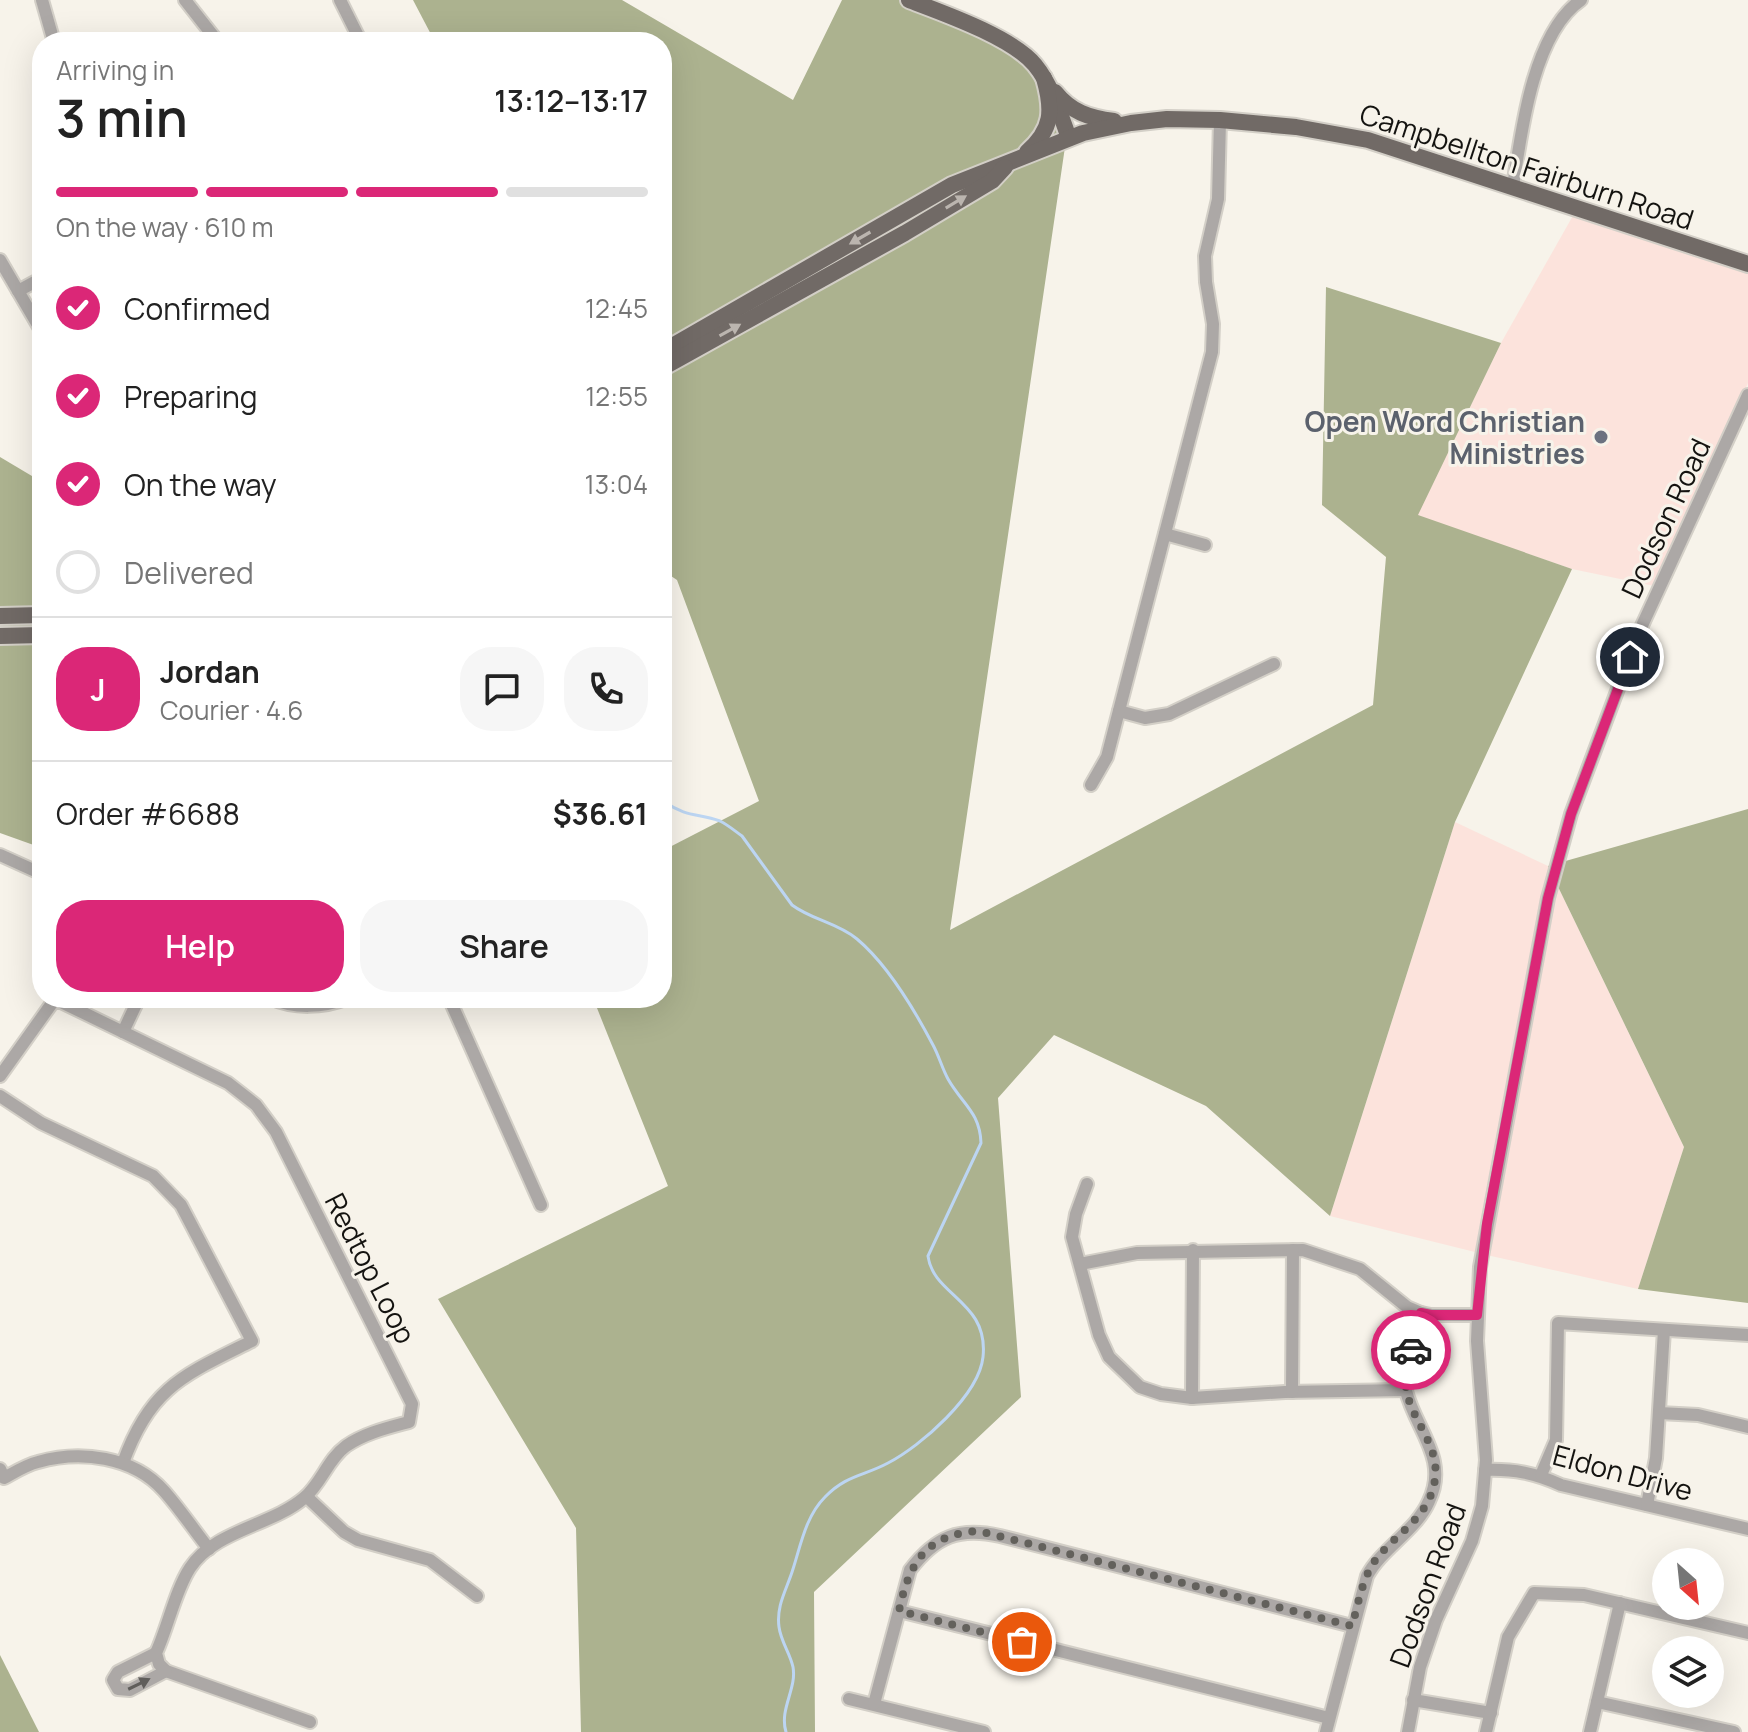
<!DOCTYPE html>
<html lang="en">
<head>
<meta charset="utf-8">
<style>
	body { margin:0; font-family:Manrope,sans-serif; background:#f6f6f6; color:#222; height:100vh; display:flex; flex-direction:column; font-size:30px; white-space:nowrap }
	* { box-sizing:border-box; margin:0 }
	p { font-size:26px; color:#767676 }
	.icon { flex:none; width:44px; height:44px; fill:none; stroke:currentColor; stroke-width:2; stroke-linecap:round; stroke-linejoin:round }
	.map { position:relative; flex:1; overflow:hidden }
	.sheet { position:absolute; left:32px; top:32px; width:640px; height:976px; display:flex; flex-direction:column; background:#fff; border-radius:32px; box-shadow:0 8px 32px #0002 }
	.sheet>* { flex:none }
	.needle { width:52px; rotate:153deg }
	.buttons { position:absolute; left:1652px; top:1548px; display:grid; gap:16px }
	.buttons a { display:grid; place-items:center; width:72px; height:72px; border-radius:50%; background:#fff; box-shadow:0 8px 32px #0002; font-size:40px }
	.pin { position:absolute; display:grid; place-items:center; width:68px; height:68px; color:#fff; margin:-34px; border:4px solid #fff; border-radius:50%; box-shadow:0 2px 8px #0007 }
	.courier { position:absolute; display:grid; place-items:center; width:80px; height:80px; margin:-40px; border:6px solid #db2777; border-radius:50%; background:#fff; color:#222; box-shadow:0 2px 10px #0007 }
	.overview em { font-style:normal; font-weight:600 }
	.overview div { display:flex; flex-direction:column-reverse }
	.overview { display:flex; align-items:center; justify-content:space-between; height:136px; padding:0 24px }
	h1 { font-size:52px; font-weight:600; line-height:60px }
	.bar { display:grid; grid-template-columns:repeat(4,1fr); gap:12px 8px; align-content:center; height:96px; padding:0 24px }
	.bar i { height:10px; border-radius:6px; background:#e0e0e0 }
	.bar .active { background:#db2777 }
	.bar p { grid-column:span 4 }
	.line { display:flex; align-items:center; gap:20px; padding:0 24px; border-top:2px solid #e0e0e0 }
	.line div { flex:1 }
	.round { display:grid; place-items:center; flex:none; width:84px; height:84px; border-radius:32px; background:#f6f6f6 }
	ol { padding:0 24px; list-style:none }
	li { display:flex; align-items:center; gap:24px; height:88px }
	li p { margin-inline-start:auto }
	li .icon { padding:8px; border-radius:50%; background:#db2777; color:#fff; stroke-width:4 }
	li:last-child { color:#767676 }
	li i { width:44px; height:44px; border:4px solid #e0e0e0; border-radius:50% }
	.button { display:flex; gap:16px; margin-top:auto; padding:16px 24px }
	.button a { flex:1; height:92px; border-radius:32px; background:#db2777; color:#fff; font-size:32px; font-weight:600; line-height:92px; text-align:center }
	.button a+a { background:#f6f6f6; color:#222 }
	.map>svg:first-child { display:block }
	.commercial { fill:#fce3dc }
	.forest { fill:#acb28f }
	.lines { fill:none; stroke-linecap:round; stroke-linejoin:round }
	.stream { stroke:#bcd5f2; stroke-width:3 }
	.minor-casing { stroke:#d3cfc7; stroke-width:16 }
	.major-casing { stroke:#d3cfc7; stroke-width:20 }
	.minor { stroke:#aca8a6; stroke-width:12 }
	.major { stroke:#716a66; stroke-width:16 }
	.oneway { fill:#bbb5af }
	.oneway2 { fill:#605e5b }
	.done { stroke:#63615c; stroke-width:8; stroke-dasharray:0 14.4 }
	.route { stroke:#db2777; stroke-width:10 }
	.worship-dot { fill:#6b7280; stroke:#f7f3ea; stroke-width:3 }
	.labels { text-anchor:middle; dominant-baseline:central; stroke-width:6; stroke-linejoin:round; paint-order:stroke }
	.street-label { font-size:28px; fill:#141310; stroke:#f7f3ea }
	.worship-label { font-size:28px; font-weight:bold; fill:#5b616d; stroke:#f7f3ea; text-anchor:end }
</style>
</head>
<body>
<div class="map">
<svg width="1748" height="1732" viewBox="0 0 1748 1732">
	<rect width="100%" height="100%" fill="#f7f3ea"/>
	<g class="commercial">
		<polygon points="1579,205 1748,261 1748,383 1659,587 1572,569 1417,516 1501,343"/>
		<polygon points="1455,822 1548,866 1684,1147 1638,1289 1491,1256 1330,1216"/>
	</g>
	<g class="forest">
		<polygon points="413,0 622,0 793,100 842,0 905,0 1019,57 1046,87 1065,147 950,930 1373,705 1386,557 1322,505 1326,287 1501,343 1418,515 1572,569 1455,822 1330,1216 1206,1106 1054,1035 998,1098 1021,1397 814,1592 815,1732 581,1732 576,1528 438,1299 668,1186 593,998 662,998 662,851 759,801 677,580 662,570 662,42 435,42"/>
		<polygon points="0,457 42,482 42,848 0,833"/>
		<polygon points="1748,809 1748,1303 1638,1289 1684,1147 1548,866"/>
		<polygon points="0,1655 39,1732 0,1732"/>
	</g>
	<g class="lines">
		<path class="stream" d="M 665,802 C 687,818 699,813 720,821 C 728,825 735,831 742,836 L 792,905 C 812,920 838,923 857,939 C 888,965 914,1009 933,1045 C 939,1056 942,1068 948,1079 C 962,1104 980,1112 981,1143 L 928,1256 C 933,1296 989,1301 983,1357 C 979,1395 921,1446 888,1463 C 864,1476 846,1475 825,1497 C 806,1516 801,1544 793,1569 C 787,1589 776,1605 779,1627 C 781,1642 790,1653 793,1667 C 797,1689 779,1709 786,1732"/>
		<g class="minor-casing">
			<g id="minor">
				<polyline points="42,0 54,42"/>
				<polyline points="185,0 218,42"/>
				<polyline points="340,0 361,42"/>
				<path d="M 1513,187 C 1521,132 1533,33 1581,0"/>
				<polyline points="0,260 42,332"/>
				<polyline points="18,291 42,278"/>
				<polyline points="1165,534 1205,545"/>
				<polyline points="662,623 663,637"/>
				<polyline points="1119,711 1145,718 1169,714 1274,664"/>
				<polyline points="1091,785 1107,757 1212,352 1213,324 1206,282 1205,256 1218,199 1220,120"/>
				<polyline points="0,855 42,874"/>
				<path d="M 270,998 C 294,1009 323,1008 348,998"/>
				<polyline points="449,998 541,1205"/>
				<polyline points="123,1032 139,998"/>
				<path d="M 0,1076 L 55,999 L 228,1083 L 256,1105 L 276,1132 L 412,1404 L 409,1422 C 387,1428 365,1433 346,1446 C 328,1459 321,1484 304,1498 C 271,1526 215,1530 190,1568 C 175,1591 168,1627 156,1653 L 159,1664 L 166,1671 L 310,1722"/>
				<path d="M 0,1096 L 41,1123 L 153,1176 L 181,1205 L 252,1341 C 184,1375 150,1387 123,1463"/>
				<polyline points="1087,1184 1076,1214 1072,1237 1099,1335 1109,1357 1140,1387 1161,1394 1192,1398 1285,1392 1406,1390"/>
				<polyline points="1080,1264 1137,1253 1303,1250 1360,1269 1407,1307 1421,1313 1431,1315 1477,1315"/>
				<polyline points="1292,1392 1293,1250"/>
				<polyline points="1192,1398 1193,1250"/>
				<polyline points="1659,1413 1698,1415 1748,1427"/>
				<path d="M 0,1469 L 4,1478 C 15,1472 26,1465 38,1462 C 80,1450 133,1456 164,1491 C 180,1509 194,1530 209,1549"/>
				<path d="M 1485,1470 C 1514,1469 1535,1473 1561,1485 L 1748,1529"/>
				<polyline points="1541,1475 1556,1440 1558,1323 1748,1335"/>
				<polyline points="307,1497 344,1532 358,1540 430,1560 477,1596"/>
				<polyline points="1647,1505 1656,1458 1664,1330"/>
				<polyline points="899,1611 1329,1718"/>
				<polyline points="156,1653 118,1672 113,1680 118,1689 130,1690 166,1671"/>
				<polyline points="849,1699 984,1732"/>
				<polyline points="1413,1700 1491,1713"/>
				<polyline points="1597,1702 1734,1732"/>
				<path d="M 874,1704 L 910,1570 C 936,1536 959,1527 1000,1536 L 1352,1626"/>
				<path d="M 1326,1732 L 1367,1576 C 1382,1548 1416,1531 1429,1501 C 1449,1459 1416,1430 1406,1391 C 1400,1368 1415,1336 1421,1313"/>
				<polyline points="1408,1732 1420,1667 1436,1620 1472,1541 1482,1506 1486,1460 1477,1341 1480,1267 1548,898 1571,814 1640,630 1748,395"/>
				<polyline points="1486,1732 1508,1637 1534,1593 1584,1595 1748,1633"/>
				<polyline points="1590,1732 1620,1603"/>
			</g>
		</g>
		<g class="major-casing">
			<g id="major">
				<path d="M 909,0 C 943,13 1012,37 1035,65 C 1052,86 1060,114 1069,138"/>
				<path d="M 1055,92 C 1071,112 1089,118 1114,121"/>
				<path d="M 1027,152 C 1053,129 1053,110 1044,78"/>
				<polyline points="662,352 952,185 1083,133 1131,123 1167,119 1220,120 1296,127 1368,140 1748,264"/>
				<polyline points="662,368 905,233 992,181 1005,167"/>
				<polyline points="0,616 42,615"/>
				<polyline points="0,636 42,635"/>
			</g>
		</g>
		<use href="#minor" class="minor"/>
		<use href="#major" class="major"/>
	</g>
	<defs><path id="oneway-solid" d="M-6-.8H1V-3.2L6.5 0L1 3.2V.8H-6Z" transform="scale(2)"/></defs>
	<g class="oneway">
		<use href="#oneway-solid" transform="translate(956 202) rotate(-31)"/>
		<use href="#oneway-solid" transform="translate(860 238) rotate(150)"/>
		<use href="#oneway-solid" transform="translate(730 330) rotate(-29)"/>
	</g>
	<use class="oneway2" href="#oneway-solid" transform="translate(139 1684) rotate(-26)"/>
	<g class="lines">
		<path class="done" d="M 1022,1642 L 899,1611 C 909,1563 926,1534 979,1531 L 1352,1626 C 1358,1605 1362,1580 1374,1562 C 1395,1533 1430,1518 1435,1479 C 1440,1444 1410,1420 1406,1387 C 1404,1374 1408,1362 1411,1350"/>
		<polyline class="route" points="1411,1350 1421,1313 1431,1315 1477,1315 1487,1224 1548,898 1571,814 1630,657"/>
	</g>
	<circle class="worship-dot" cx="1601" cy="437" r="8"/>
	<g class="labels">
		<g class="street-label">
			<text transform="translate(1527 166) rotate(18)">Campbellton Fairburn Road</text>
			<text transform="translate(1665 518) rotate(-65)">Dodson Road</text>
			<text transform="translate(371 1268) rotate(63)">Redtop Loop</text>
			<text transform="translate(1623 1472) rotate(15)">Eldon Drive</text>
			<text transform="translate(1427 1585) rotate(-70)">Dodson Road</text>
		</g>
		<g class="worship-label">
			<text x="1585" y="421">Open Word Christian<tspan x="1585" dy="32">Ministries</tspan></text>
		</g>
	</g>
</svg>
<div class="buttons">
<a><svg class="needle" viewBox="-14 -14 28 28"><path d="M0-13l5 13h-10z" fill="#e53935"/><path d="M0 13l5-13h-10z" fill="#767676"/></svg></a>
<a><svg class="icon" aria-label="layers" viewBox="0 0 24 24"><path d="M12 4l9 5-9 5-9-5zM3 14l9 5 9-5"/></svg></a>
</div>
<div class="pin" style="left:1022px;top:1642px;background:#ea580c"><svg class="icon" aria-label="bag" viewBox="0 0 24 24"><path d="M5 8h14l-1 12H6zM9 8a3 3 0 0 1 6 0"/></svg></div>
<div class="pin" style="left:1630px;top:657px;background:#1f2937"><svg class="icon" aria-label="home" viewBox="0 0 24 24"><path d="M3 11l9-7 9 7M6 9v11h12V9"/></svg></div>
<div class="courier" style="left:1411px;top:1350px"><svg class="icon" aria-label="car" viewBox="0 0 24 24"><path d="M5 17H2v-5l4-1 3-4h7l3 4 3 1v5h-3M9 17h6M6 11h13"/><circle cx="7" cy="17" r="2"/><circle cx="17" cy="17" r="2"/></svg></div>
<section class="sheet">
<div class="overview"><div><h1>3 min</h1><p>Arriving in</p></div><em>13:12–13:17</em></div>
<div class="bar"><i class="active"></i><i class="active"></i><i class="active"></i><i></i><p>On the way · 610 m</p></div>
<ol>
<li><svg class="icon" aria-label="check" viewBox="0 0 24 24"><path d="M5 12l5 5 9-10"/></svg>Confirmed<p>12:45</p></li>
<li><svg class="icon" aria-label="check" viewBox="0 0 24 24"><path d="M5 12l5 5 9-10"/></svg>Preparing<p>12:55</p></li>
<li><svg class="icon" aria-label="check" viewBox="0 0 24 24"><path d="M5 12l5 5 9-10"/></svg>On the way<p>13:04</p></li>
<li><i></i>Delivered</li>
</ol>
<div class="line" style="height:144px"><b class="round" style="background:#db2777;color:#fff">J</b><div><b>Jordan</b><p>Courier · 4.6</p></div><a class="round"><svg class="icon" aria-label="chat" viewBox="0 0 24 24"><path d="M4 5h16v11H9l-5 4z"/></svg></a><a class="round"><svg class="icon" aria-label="phone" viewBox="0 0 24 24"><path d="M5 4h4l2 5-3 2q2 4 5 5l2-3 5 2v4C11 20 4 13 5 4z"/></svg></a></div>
<div class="line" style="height:104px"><div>Order #6688</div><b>$36.61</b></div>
<div class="button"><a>Help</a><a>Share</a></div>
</section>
</div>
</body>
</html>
